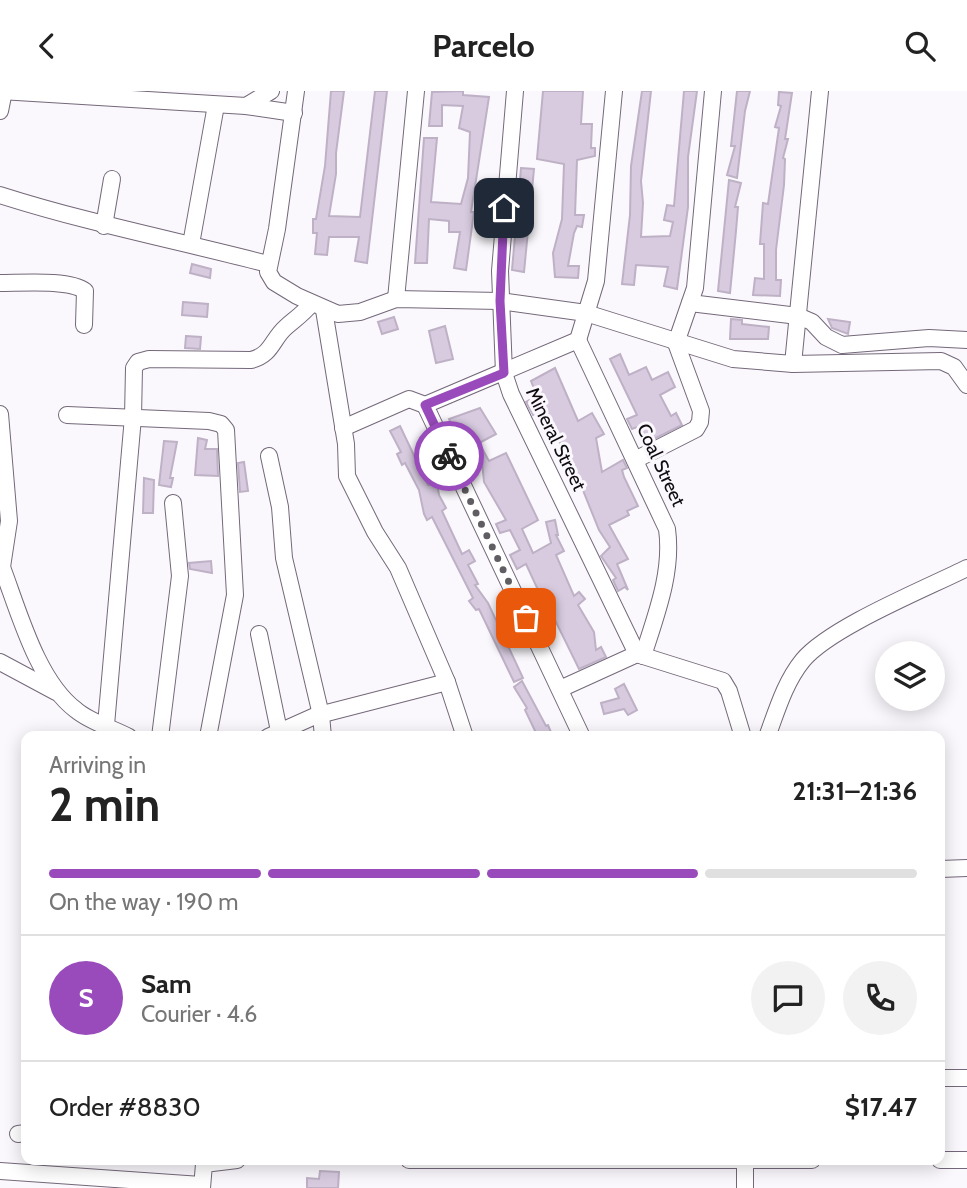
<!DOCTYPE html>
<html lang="en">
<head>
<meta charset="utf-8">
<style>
	body { margin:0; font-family:Cabin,sans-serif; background:#f2f2f2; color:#222; height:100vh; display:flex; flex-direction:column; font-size:26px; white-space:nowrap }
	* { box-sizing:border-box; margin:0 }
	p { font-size:23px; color:#767676 }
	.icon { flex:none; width:38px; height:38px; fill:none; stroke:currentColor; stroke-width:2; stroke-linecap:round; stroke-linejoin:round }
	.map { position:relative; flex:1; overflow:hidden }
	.sheet { position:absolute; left:21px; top:640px; width:924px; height:434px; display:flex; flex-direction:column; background:#fff; border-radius:14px; box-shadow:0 4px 18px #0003 }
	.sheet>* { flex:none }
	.fabs { position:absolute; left:875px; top:550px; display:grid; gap:14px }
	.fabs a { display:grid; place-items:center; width:70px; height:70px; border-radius:50%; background:#fff; box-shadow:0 4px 18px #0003; font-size:35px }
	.pin { position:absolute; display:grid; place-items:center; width:60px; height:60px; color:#fff; margin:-30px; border-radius:14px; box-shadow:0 4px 10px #0006 }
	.courier { position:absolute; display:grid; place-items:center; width:70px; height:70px; margin:-35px; border:5px solid #994bbc; border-radius:50%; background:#fff; color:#222; box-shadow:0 2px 9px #0007 }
	.head em { font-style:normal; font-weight:700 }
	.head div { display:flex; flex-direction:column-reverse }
	.head { display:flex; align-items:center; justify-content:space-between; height:119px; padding:0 28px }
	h1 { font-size:46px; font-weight:700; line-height:52px }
	.bar { display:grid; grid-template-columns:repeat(4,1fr); gap:10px 7px; align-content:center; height:84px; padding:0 28px }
	.bar i { height:9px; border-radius:5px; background:#e0e0e0 }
	.bar .active { background:#994bbc }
	.bar p { grid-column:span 4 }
	.line { display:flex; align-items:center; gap:18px; padding:0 28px; border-top:2px solid #e0e0e0 }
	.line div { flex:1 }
	.round { display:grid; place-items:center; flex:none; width:74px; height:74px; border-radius:37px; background:#f2f2f2 }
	header { display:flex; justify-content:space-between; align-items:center; height:91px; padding:0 28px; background:#fff; font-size:32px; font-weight:700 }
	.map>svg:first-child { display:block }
	.building { fill:#d8cbe0; stroke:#beb1c6; stroke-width:2 }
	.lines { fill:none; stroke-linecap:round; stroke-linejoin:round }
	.minor-casing { stroke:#74687a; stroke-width:18 }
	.minor { stroke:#fff; stroke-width:16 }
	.done { stroke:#615e63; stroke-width:7; stroke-dasharray:0 12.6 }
	.route { stroke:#994bbc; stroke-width:9 }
	.labels { text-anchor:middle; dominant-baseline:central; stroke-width:6; stroke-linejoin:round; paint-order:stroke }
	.street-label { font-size:19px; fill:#0f0b11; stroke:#faf8fc }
</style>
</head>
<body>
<header><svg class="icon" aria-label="back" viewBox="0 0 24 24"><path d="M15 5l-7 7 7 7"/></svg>Parcelo<svg class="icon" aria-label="search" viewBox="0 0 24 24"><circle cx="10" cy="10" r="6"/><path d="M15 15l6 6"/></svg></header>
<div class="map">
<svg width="967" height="1097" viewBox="0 0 967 1097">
	<rect width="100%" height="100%" fill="#faf8fc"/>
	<g class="building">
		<polygon points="331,0 344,0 336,62 336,83 329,125 360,126 375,0 387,0 367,172 355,170 359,146 329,146 327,164 315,163 317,142 313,142 313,128 316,128 325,75"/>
		<polygon points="463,0 463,4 489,6 471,121 474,121 466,179 454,177 460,141 449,141 449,130 429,128 427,172 415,172 424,47 437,47 431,111 461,113 468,87 470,41 459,37 463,15 442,14 442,35 429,35 432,1"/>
		<polygon points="543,0 583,0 581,33 592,33 591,57 595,57 595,65 577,69 575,124 584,124 582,136 577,135 574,142 568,175 579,175 578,187 555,186 553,162 562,128 564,73 537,68"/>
		<polygon points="642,0 651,0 641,90 643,112 641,146 670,145 673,131 664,129 667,114 674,115 684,0 697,0 688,66 688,116 677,198 664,195 668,176 636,174 634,194 622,193 630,124 631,75"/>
		<polygon points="737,0 750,0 745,20 737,87 727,84 735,55 731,55"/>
		<polygon points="779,1 792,2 785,48 788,48 783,67 785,68 784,94 776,159 776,189 781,189 780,205 753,204 755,187 764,188 764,153 760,153 763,112 768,113 779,37 775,36 781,15 778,14"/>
		<polygon points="521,77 534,78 524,181 512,179"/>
		<polygon points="729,89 741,92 735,116 738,116 736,140 730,202 718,200"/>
		<polygon points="192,173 211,178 210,187 190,182"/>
		<polygon points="183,211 208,213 207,226 182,224"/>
		<polygon points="394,226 398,238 382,243 378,231"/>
		<polygon points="731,228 742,229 742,233 769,236 768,248 730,248"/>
		<polygon points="828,228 850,231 848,243 832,237"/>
		<polygon points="445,235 453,268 436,272 429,240"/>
		<polygon points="186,245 201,246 200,258 185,257"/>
		<polygon points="620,263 629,284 646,276 652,289 668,281 675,296 660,304 671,325 676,322 682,334 648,351 640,335 632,338 627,328 637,324 610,268"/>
		<polygon points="555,277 578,330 592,322 604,343 596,347 602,381 623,369 627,377 622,379 624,386 638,415 627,420 629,424 609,434 628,468 617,473 628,499 625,496 618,500 613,489 616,487 601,465 610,456 599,439 578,387 567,371 563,373 558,363 564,360 556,344 543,319 533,324 526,311 537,305 531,290"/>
		<polygon points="480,317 496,343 479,352 489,370 506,362 538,429 522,438 533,462 551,452 546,431 555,429 558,444 556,444 564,460 556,464 574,505 579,501 585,508 578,514 594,541 596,559 601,556 606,566 579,578 555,529 552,531 535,504 539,501 526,473 517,478 510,464 520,459 510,439 500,442 496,433 506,429 484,391 482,371 474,375 449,328"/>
		<polygon points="400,335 428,394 437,392 439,404 446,417 442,420 462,463 469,459 475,470 468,474 478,493 475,494 488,512 523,587 514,591 479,518 476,519 469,510 473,507 432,426 427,429 424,423 419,399 405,372 402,374 397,363 401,361 390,340"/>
		<polygon points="198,347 207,349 205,358 217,358 218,385 195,384"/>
		<polygon points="164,350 177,351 170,387 173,387 171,396 159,394"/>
		<polygon points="244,371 248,400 240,401 238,372"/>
		<polygon points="144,387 154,389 153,422 143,422"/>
		<polygon points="211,470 212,482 190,478 189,472"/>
		<polygon points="522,590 546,635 548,634 553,646 538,646 525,619 527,617 514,596"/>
		<polygon points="624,593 637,619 628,624 624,618 604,623 601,612 619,607 615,598"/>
		<polygon points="320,1080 339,1081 338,1097 307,1097 307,1087 319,1088"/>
	</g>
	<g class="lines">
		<g class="minor-casing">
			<g id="minor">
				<polyline points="0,0 246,15 294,22"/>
				<polyline points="296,0 277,138 268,181 274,191 297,205 338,223 360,221 396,208 500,210 586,222 733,268 793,273 941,270 954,276 967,294"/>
				<polyline points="515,0 500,180 504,282 511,303 637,563 560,598"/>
				<polyline points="246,15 271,0"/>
				<polyline points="0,20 4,0"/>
				<path d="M 0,104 C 88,132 179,150 268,173"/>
				<polyline points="104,135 112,88"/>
				<polyline points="191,153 216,14"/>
				<path d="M 0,192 C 21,192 70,188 85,200 L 84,234"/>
				<polyline points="396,208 416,0"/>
				<polyline points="690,212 798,225 812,231 826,246 842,254 929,247 967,249"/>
				<polyline points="324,219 346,353 347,385 375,441 398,477 447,591 465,646"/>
				<path d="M 578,249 L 667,438 C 673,481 656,524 643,565"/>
				<polyline points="676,252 695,197 713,0"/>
				<polyline points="793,273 820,0"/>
				<polyline points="0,323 9,430 2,476"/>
				<polyline points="67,324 209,330 221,333 226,339 235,504 208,646"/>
				<polyline points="343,337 409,308 425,314"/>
				<polyline points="269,365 280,416 284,467 321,624 323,646"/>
				<polyline points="635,369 696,338 700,331 701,320 676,252"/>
				<path d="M 0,471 C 18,517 36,589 76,619 C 90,631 112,637 129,646"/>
				<polyline points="259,543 279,640"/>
				<polyline points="637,563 723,590 729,600 743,646"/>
				<polyline points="0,571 56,601"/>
				<path d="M 106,634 L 133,326 L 134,277 L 138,271 L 149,268 L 251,269 C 272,264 272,248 286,236 C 295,228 303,223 311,213"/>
				<polyline points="160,646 180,485 173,412"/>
				<polyline points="268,646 315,625 447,591"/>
				<polyline points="582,646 425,314 578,249 596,190 614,0"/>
				<path d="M 767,646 C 777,619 785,591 803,569 C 831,536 925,498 967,477"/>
				<polyline points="940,778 967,777"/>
				<polyline points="940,987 967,987"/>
				<polyline points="18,1043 26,1042"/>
				<polyline points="409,1069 812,1069"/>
				<polyline points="745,1069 745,1097"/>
				<polyline points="940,1069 967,1069"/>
				<polyline points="0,1080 201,1094"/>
				<polyline points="202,1097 204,1073 237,1069"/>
			</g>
		</g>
		<use href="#minor" class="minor"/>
	</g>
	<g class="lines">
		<polyline class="done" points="449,365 526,527"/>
		<polyline class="route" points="449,365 425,314 504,282 500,210 504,117"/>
	</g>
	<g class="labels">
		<g class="street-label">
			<text transform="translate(556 348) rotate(64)">Mineral Street</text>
			<text transform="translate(661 374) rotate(65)">Coal Street</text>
		</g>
	</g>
</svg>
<div class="fabs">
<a><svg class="icon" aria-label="layers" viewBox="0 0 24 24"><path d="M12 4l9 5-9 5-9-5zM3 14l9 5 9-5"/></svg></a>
</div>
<div class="pin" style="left:526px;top:527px;background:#ea580c"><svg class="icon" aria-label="bag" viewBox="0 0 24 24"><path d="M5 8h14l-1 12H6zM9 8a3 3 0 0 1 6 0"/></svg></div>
<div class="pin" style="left:504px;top:117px;background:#1f2937"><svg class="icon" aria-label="home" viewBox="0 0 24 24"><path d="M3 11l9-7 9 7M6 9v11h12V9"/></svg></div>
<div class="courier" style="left:449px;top:365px"><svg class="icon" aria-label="bike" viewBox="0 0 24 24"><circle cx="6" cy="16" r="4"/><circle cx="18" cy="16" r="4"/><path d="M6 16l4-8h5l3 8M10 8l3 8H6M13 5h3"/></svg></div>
<section class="sheet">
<div class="head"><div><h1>2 min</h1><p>Arriving in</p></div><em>21:31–21:36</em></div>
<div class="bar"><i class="active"></i><i class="active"></i><i class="active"></i><i></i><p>On the way · 190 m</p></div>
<div class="line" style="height:126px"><b class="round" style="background:#994bbc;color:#fff">S</b><div><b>Sam</b><p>Courier · 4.6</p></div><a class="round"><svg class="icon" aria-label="chat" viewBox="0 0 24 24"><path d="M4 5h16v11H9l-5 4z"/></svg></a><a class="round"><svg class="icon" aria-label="phone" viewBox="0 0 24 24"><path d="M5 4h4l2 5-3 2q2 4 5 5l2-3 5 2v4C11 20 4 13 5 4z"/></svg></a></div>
<div class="line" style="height:91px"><div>Order #8830</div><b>$17.47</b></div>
</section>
</div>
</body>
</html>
